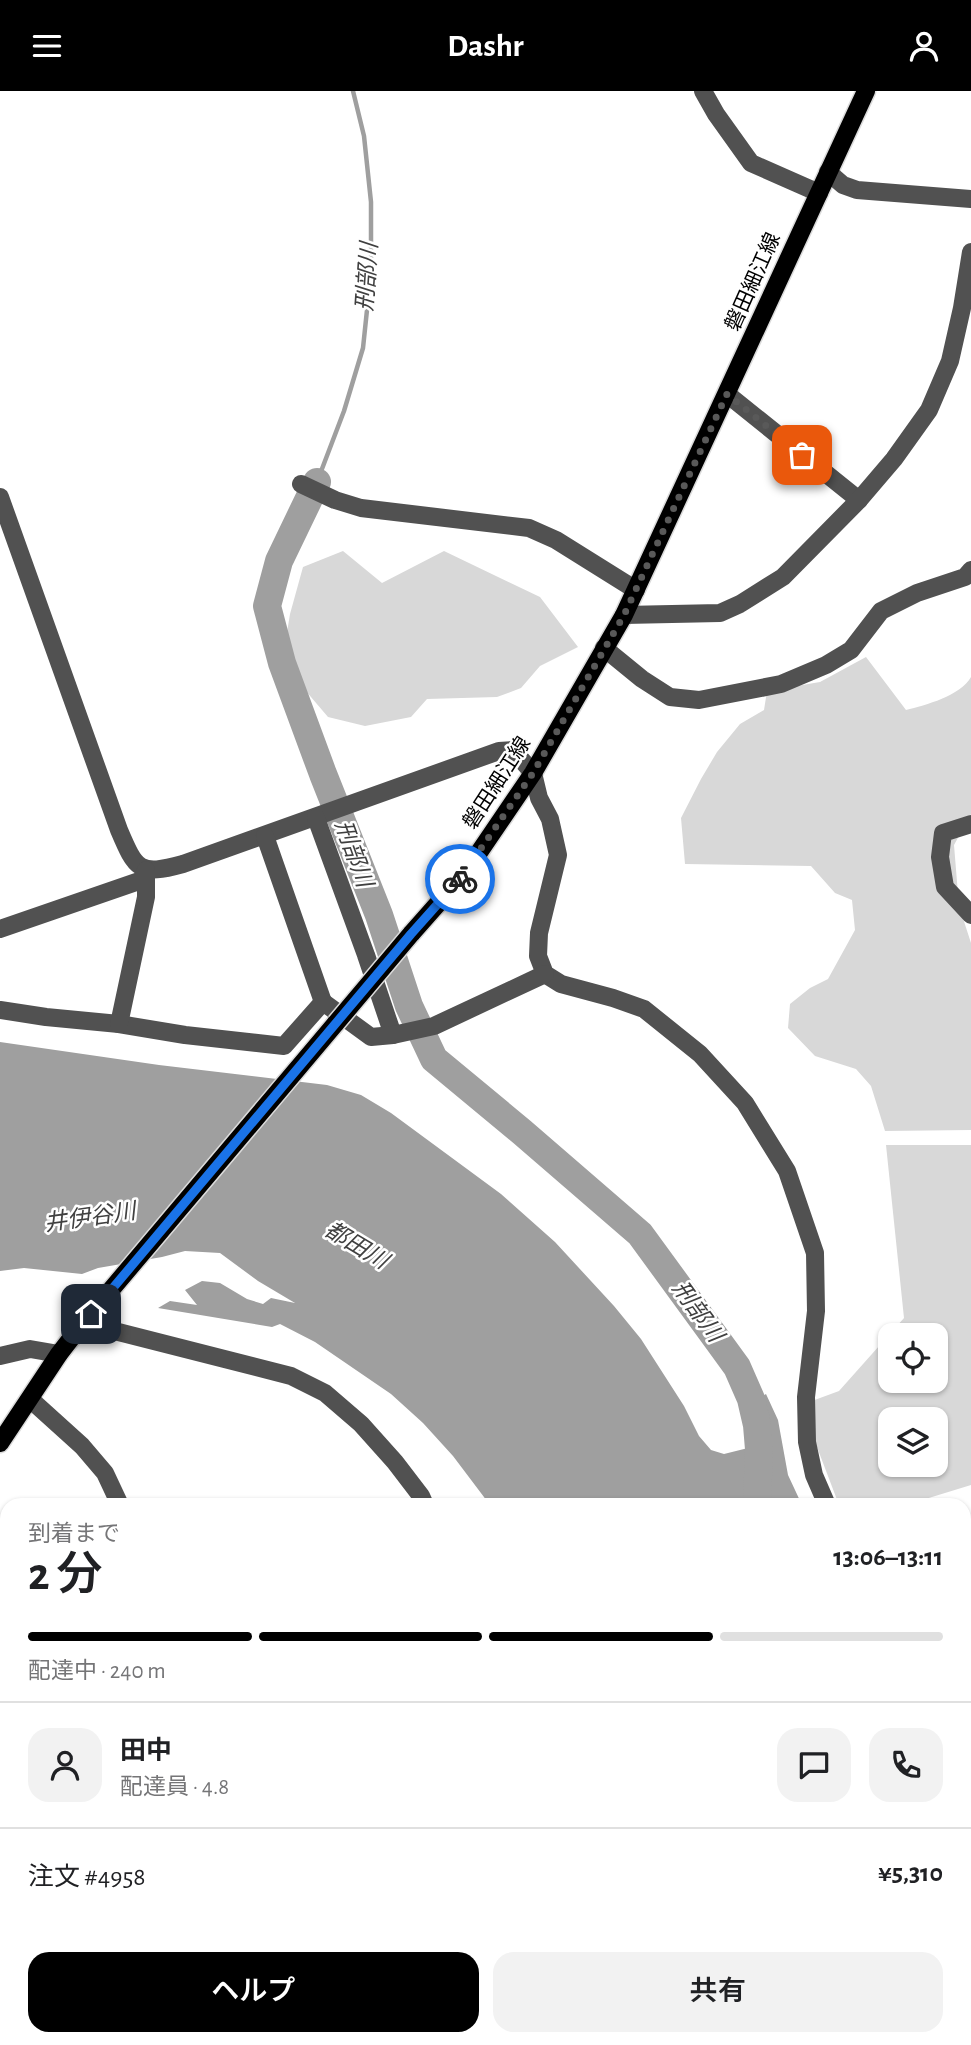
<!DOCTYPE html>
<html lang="ja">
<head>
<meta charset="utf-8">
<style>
	body { margin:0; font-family:"Alegreya Sans","Noto Sans JP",sans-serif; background:#f2f2f2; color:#202124; height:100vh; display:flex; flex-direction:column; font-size:26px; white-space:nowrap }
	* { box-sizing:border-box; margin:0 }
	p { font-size:23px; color:#757577 }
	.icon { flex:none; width:38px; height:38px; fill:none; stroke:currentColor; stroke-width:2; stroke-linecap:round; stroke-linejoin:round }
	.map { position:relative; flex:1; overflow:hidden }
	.drawer { position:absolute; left:0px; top:1407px; width:971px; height:548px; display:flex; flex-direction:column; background:#fff; border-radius:21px 21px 0 0; box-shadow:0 2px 5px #0004 }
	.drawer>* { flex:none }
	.controls { position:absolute; left:878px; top:1232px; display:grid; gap:14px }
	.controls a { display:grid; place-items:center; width:70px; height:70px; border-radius:14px; background:#fff; box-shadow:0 2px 5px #0004; font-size:35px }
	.pin { position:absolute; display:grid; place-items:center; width:60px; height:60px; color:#fff; margin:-30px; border-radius:14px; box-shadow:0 4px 10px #0006 }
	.courier { position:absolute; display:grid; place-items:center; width:70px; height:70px; margin:-35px; border:5px solid #1a73e8; border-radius:50%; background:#fff; color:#222; box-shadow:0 2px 9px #0007 }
	.summary em { font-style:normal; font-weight:600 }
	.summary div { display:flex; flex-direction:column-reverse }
	.summary { display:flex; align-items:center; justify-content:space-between; height:119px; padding:0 28px }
	h1 { font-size:46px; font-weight:600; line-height:52px }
	.bar { display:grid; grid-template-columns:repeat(4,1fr); gap:10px 7px; align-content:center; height:84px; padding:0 28px }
	.bar i { height:9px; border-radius:5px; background:#e0e0e0 }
	.bar .current { background:#000 }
	.bar p { grid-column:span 4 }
	.line { display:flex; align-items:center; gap:18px; padding:0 28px; border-top:2px solid #e0e0e0 }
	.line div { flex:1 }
	.round { display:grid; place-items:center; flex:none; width:74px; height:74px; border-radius:21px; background:#f2f2f2 }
	.button { display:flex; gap:14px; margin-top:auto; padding:14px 28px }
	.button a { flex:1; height:80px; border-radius:21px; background:#000; color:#fff; font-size:28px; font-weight:600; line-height:80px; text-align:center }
	.button a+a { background:#f2f2f2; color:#202124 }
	header { display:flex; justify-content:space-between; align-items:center; height:91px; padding:0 28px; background:#000; color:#fff; font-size:32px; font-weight:600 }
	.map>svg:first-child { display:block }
	.green { fill:#d8d8d8; fill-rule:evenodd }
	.water { fill:#9f9f9f }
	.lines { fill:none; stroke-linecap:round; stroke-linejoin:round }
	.stream { stroke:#9f9f9f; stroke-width:4.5 }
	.river { stroke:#9f9f9f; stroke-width:28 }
	.major-casing { stroke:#dbdbdb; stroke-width:21 }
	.minor { stroke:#515151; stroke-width:18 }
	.major { stroke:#000; stroke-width:18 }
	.rail-casing { stroke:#000; stroke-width:7 }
	.rail { stroke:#fff; stroke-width:4.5; stroke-dasharray:13; stroke-linecap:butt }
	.major-bridge-casing { stroke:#dbdbdb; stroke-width:21; stroke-linecap:butt }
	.major-bridge { stroke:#000; stroke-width:18 }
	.done { stroke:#595959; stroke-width:7; stroke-dasharray:0 12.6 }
	.route { stroke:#1a73e8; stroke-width:9 }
	.labels { text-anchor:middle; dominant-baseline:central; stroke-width:5; stroke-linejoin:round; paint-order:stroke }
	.street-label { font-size:21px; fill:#000; stroke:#fff }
	.water-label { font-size:23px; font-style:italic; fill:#404040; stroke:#fff }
</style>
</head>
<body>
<header><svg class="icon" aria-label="menu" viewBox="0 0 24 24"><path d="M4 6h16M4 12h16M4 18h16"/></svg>Dashr<svg class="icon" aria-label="person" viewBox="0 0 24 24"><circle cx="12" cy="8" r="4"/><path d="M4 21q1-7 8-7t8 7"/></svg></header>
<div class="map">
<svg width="971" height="1954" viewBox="0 0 971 1954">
	<rect width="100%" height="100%" fill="#fff"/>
	<g class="green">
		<polygon points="343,460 382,492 444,460 540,506 578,556 540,575 521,597 497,606 427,608 411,626 365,635 328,626 282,572 290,523 303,476"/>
		<path d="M 866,566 L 906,619 C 926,614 960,605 971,586 L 971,723 L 954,754 L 959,815 L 971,852 L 971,1039 L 885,1040 L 871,995 L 856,978 L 815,965 L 788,937 L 790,913 L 810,897 L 828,888 L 855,839 L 852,809 L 835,802 L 811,775 L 685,773 L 681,727 L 701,688 L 717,661 L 740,633 L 764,619 L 767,600 L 820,591 Z"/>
		<path d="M 886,1054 L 971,1054 L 971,1394 L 906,1414 L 839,1414 L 801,1314 L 839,1300 L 904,1227 ZM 891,1244 L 936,1244 L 936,1290 L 891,1290 ZM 891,1328 L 936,1328 L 936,1374 L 891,1374 Z"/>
	</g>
	<g class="water">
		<polygon points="0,951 159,974 327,994 361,1004 391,1022 501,1103 555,1151 614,1215 641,1248 684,1315 699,1345 711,1359 724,1363 748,1357 752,1345 742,1316 766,1303 778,1329 788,1384 802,1414 490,1414 453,1365 423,1332 391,1303 315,1251 280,1233 272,1236 158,1217 170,1210 197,1214 185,1199 202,1190 220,1192 247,1208 263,1213 271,1207 295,1212 258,1190 220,1162 185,1160 162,1166 98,1177 82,1183 24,1177 0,1180"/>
		<polygon points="964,1891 971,1903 971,1954 733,1954 731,1948 964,1948"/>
	</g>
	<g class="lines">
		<polyline class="stream" points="317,391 344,320 363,257 371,181 371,111 364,45 353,0"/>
		<polyline class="river" points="317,391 279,470 267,515 282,572 323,683 379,824 409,915 434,968 522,1041 640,1143 721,1254 737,1276 751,1308 757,1334 759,1358 757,1414"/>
		<g class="major-casing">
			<g id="major">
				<polyline points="411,843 465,782 533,682 624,524 866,0"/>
				<polyline points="0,1352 59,1263 83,1232 336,932"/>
				<polyline points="964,1570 971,1571"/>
				<polyline points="0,1672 7,1669"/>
			</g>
		</g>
		<g class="minor">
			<polyline points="703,0 716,23 751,72 819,102"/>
			<polyline points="828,81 843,94 857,99 971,108"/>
			<polyline points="727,303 859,409"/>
			<polyline points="301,393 335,409 361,417 529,437 556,449 636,499"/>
			<path d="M 0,406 L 119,739 C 136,779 139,785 183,773 L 499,660 L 513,659 L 533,682 L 539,707 L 550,728 L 558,764 L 539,842 L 538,865 L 545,883 L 561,893 L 613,907 L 644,918 L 700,963 L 745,1012 L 787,1080 L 815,1162 L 816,1220 L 806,1306 L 807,1351 L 814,1384 L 827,1414"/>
			<polyline points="624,524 720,522 740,513 783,486 859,409 894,368 929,319 950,270 962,217 971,161"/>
			<polyline points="604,557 642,588 670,606 699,609 781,593 826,574 851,559 881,520 917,502 965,486 971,479"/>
			<polyline points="316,727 366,864 393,944"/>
			<polyline points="971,733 943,742 940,766 945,796 971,824"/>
			<polyline points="265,745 323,911"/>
			<polyline points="0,838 142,789 146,779"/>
			<polyline points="0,919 46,926 119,933 185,944 284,955 323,911 371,946 393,944 434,935 545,883"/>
			<polyline points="119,933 146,806 146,779"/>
			<polyline points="83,1232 291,1285 325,1302 361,1333 395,1371 421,1405 425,1414"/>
			<polyline points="0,1265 30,1258 59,1263"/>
			<polyline points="30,1308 82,1355 105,1382 120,1414"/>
			<polyline points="964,1469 971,1470"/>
			<polyline points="0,1563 7,1565"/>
			<polyline points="964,1676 971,1672"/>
			<polyline points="964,1728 971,1724"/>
			<polyline points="0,1762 7,1781"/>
			<polyline points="968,1823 971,1822"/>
			<polyline points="311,1948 313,1954"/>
			<polyline points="433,1948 435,1954"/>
			<polyline points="590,1948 591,1954"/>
			<polyline points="44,1954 61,1948"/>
		</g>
		<use href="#major" class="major"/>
		<g class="rail-casing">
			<g id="rail">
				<polyline points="0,1694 7,1703"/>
				<polyline points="152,1948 155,1954"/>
			</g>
		</g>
		<use href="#rail" class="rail"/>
		<g class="major-bridge-casing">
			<polyline id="major-bridge" points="336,932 411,843"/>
		</g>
		<use href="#major-bridge" class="major-bridge"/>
	</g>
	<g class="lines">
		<polyline class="done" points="460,788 533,682 624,524 727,303 802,364"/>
		<polyline class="route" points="91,1223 411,843 460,788"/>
	</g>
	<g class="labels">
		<g class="street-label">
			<text transform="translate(753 191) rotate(-66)">磐田細江線</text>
			<text transform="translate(497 692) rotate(-57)">磐田細江線</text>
		</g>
		<g class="water-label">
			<text transform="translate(368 186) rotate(-86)">刑部川</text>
			<text transform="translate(353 763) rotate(70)">刑部川</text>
			<text transform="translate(90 1127) rotate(-8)">井伊谷川</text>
			<text transform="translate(356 1155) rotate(31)">都田川</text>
			<text transform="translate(697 1221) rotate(54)">刑部川</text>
		</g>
	</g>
</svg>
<div class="controls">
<a><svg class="icon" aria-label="locate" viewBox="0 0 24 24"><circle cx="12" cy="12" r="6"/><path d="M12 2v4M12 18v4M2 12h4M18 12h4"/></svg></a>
<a><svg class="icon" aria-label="layers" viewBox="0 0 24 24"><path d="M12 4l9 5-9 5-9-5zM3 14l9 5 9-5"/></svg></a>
</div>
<div class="pin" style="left:802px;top:364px;background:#ea580c"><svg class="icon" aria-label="bag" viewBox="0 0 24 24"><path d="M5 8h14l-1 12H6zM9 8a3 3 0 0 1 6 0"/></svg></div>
<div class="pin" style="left:91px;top:1223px;background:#1f2937"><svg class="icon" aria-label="home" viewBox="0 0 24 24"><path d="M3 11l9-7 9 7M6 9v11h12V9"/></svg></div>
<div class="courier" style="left:460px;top:788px"><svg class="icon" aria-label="bike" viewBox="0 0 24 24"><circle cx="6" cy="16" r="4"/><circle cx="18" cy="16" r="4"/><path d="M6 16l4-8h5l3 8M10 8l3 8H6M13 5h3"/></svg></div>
<section class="drawer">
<div class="summary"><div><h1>2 分</h1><p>到着まで</p></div><em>13:06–13:11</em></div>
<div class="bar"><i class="current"></i><i class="current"></i><i class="current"></i><i></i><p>配達中 · 240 m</p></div>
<div class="line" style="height:126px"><a class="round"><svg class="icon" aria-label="person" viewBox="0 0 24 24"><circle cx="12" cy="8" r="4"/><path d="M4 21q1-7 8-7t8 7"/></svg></a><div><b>田中</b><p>配達員 · 4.8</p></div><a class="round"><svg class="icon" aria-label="chat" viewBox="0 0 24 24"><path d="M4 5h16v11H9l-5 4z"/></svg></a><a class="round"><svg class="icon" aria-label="phone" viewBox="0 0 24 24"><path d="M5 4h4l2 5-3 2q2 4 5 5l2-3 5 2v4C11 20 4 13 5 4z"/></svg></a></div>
<div class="line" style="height:91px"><div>注文 #4958</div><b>¥5,310</b></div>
<div class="button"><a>ヘルプ</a><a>共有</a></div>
</section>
</div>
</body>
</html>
